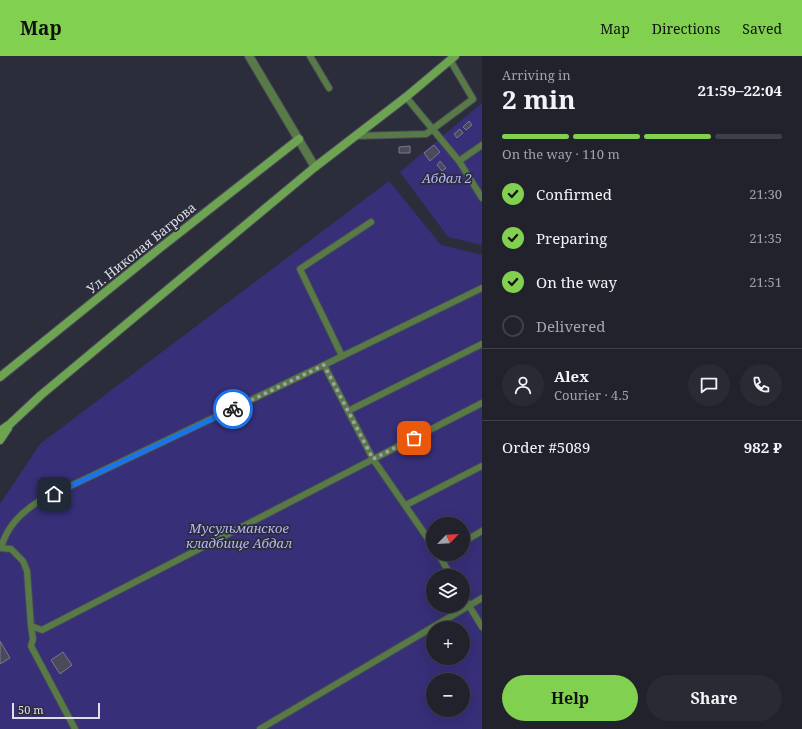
<!DOCTYPE html>
<html lang="en">
<head>
<meta charset="utf-8">
<style>
	body { margin:0; font-family:"Noto Serif",serif; background:#292a34; color:#f1f3f6; height:100vh; display:flex; flex-direction:column; font-size:15px; white-space:nowrap }
	* { box-sizing:border-box; margin:0 }
	p { font-size:13px; color:#a2a4a9 }
	.icon { flex:none; width:22px; height:22px; fill:none; stroke:currentColor; stroke-width:2; stroke-linecap:round; stroke-linejoin:round }
	.map { position:relative; flex:1; overflow:hidden }
	.details { display:flex; flex-direction:column; background:#21222c; width:320px }
	.details>* { flex:none }
	.needle { width:26px; rotate:65deg }
	.tools { position:absolute; left:426px; top:461px; display:grid; gap:8px }
	.tools a { display:grid; place-items:center; width:44px; height:44px; border-radius:50%; background:#21222c; box-shadow:0 4px 16px #0002,0 0 0 1px #3e3f48; font-size:20px }
	.scale { position:absolute; left:12px; bottom:10px; width:88px; box-sizing:border-box; padding-left:4px; border:2px solid #dddee8; border-top:0; font-size:11px; line-height:14px; white-space:nowrap; color:#dddee8; -webkit-text-stroke:3px #2c2d3b; paint-order:stroke }
	.pin { position:absolute; display:grid; place-items:center; width:34px; height:34px; color:#fff; margin:-17px; border-radius:8px; box-shadow:0 2px 6px #0006 }
	.courier { position:absolute; display:grid; place-items:center; width:40px; height:40px; margin:-20px; border:3px solid #1a73e8; border-radius:50%; background:#fff; color:#222; box-shadow:0 1px 5px #0007 }
	.headline em { font-style:normal; font-weight:700 }
	.headline div { display:flex; flex-direction:column-reverse }
	.headline { display:flex; align-items:center; justify-content:space-between; height:68px; padding:0 20px }
	h1 { font-size:26px; font-weight:700; line-height:30px }
	.bar { display:grid; grid-template-columns:repeat(4,1fr); gap:6px 4px; align-content:center; height:48px; padding:0 20px }
	.bar i { height:5px; border-radius:3px; background:#3e3f48 }
	.bar .current { background:#81d050 }
	.bar p { grid-column:span 4 }
	.line { display:flex; align-items:center; gap:10px; padding:0 20px; border-top:1px solid #3e3f48 }
	.line div { flex:1 }
	.round { display:grid; place-items:center; flex:none; width:42px; height:42px; border-radius:21px; background:#292a34 }
	ol { padding:0 20px; list-style:none }
	li { display:flex; align-items:center; gap:12px; height:44px }
	li p { margin-inline-start:auto }
	li .icon { padding:4px; border-radius:50%; background:#81d050; color:#111; stroke-width:4 }
	li:last-child { color:#a2a4a9 }
	li i { width:22px; height:22px; border:2px solid #3e3f48; border-radius:50% }
	.action { display:flex; gap:8px; margin-top:auto; padding:8px 20px }
	.action a { flex:1; height:46px; border-radius:24px; background:#81d050; color:#111; font-size:16px; font-weight:700; line-height:46px; text-align:center }
	.action a+a { background:#292a34; color:#f1f3f6 }
	header { display:flex; align-items:center; gap:24px; box-sizing:border-box; height:56px; padding:0 20px; background:#81d050; color:#111 }
	header strong { font-size:19px }
	nav { display:flex; gap:22px; margin-inline-start:auto; font-size:14px }
	main { display:flex; flex:1; min-height:0 }
	.map>svg:first-child { display:block }
	.green { fill:#372f78; fill-rule:evenodd }
	.building { fill:#4a4a5a; stroke:#797a8c }
	.lines { fill:none; stroke-linecap:round; stroke-linejoin:round }
	.lane-casing { stroke:#484957; stroke-width:8 }
	.street-casing { stroke:#484957; stroke-width:10 }
	.secondary-casing { stroke:#484957; stroke-width:10 }
	.lane { stroke:#587a47; stroke-width:6 }
	.street { stroke:#587a47; stroke-width:8 }
	.secondary { stroke:#6ea451; stroke-width:8 }
	.done { stroke:#9fa0ab; stroke-width:4; stroke-dasharray:0 7.2 }
	.route { stroke:#1a73e8; stroke-width:5 }
	.labels { text-anchor:middle; dominant-baseline:central; stroke-width:3.5; stroke-linejoin:round; paint-order:stroke }
	.park-label { font-size:13px; font-style:italic; fill:#b5b7fa; stroke:#2c2d3b }
	.street-label { font-size:13px; fill:#dddee8; stroke:#2c2d3b }
</style>
</head>
<body>
<header>
<strong>Map</strong>
<nav><a>Map</a><a>Directions</a><a>Saved</a></nav>
</header>
<main>
<div class="map">
<svg width="482" height="673" viewBox="0 0 482 673">
	<rect width="100%" height="100%" fill="#2c2d3b"/>
	<g class="green">
		<polygon points="482,47 482,189 448,181 400,116"/>
		<path d="M 389,125 L 441,189 L 482,199 L 482,673 L 0,673 L 0,448 L 40,388 ZM 433,468 L 463,468 L 463,498 L 433,498 ZM 433,520 L 463,520 L 463,550 L 433,550 ZM 433,572 L 463,572 L 463,602 L 433,602 ZM 433,624 L 463,624 L 463,654 L 433,654 Z"/>
	</g>
	<g class="building">
		<polygon points="469,65 472,69 466,74 463,71"/>
		<polygon points="460,73 463,77 457,82 454,78"/>
		<polygon points="434,89 440,96 430,105 424,97"/>
		<polygon points="410,90 410,97 399,97 399,91"/>
		<polygon points="440,105 446,112 442,115 437,109"/>
		<polygon points="0,585 10,602 0,608"/>
		<polygon points="63,596 72,609 60,618 51,604"/>
	</g>
	<g class="lines">
		<g class="lane-casing">
			<g id="lane">
				<polyline points="310,0 329,32"/>
				<polyline points="406,41 459,105 482,142"/>
				<polyline points="355,80 426,78 473,43 450,4"/>
				<polyline points="459,105 482,89"/>
				<polyline points="342,300 300,213 371,166"/>
				<polyline points="324,309 373,403 433,490"/>
				<polyline points="348,355 482,288"/>
				<polyline points="406,449 482,410"/>
				<polyline points="463,486 482,475"/>
				<polyline points="0,492 11,493 23,505 27,515 31,570 42,574 482,347"/>
				<path d="M 1,492 C 7,470 21,457 39,445 L 324,309 L 482,232"/>
				<polyline points="439,499 451,520"/>
				<polyline points="463,540 482,571"/>
				<polyline points="31,570 33,583 31,590 75,673"/>
				<polyline points="260,673 482,542"/>
			</g>
		</g>
		<g class="street-casing">
			<polyline id="street" points="249,0 315,111"/>
		</g>
		<g class="secondary-casing">
			<g id="secondary">
				<polyline points="0,321 160,192 299,83"/>
				<polyline points="0,375 10,368 41,339 315,111 406,41 455,0"/>
				<polyline points="0,384 8,372"/>
			</g>
		</g>
		<use href="#lane" class="lane"/>
		<use href="#street" class="street"/>
		<use href="#secondary" class="secondary"/>
	</g>
	<g class="lines">
		<polyline class="done" points="233,353 324,309 373,403 414,382"/>
		<polyline class="route" points="54,438 233,353"/>
	</g>
	<g class="labels">
		<g class="park-label">
			<text x="447" y="122">Абдал 2</text>
			<text x="239" y="472">Мусульманское<tspan x="239" dy="15">кладбище Абдал</tspan></text>
		</g>
		<g class="street-label">
			<text transform="translate(141 192) rotate(-39)">Ул. Николая Багрова</text>
		</g>
	</g>
</svg>
<div class="tools">
<a><svg class="needle" viewBox="-14 -14 28 28"><path d="M0-13l5 13h-10z" fill="#e53935"/><path d="M0 13l5-13h-10z" fill="#a2a4a9"/></svg></a>
<a><svg class="icon" aria-label="layers" viewBox="0 0 24 24"><path d="M12 4l9 5-9 5-9-5zM3 14l9 5 9-5"/></svg></a>
<a>+</a>
<a>−</a>
</div>
<div class="scale">50 m</div>
<div class="pin" style="left:414px;top:382px;background:#ea580c"><svg class="icon" aria-label="bag" viewBox="0 0 24 24"><path d="M5 8h14l-1 12H6zM9 8a3 3 0 0 1 6 0"/></svg></div>
<div class="pin" style="left:54px;top:438px;background:#1f2937"><svg class="icon" aria-label="home" viewBox="0 0 24 24"><path d="M3 11l9-7 9 7M6 9v11h12V9"/></svg></div>
<div class="courier" style="left:233px;top:353px"><svg class="icon" aria-label="bike" viewBox="0 0 24 24"><circle cx="6" cy="16" r="4"/><circle cx="18" cy="16" r="4"/><path d="M6 16l4-8h5l3 8M10 8l3 8H6M13 5h3"/></svg></div>
</div>
<section class="details">
<div class="headline"><div><h1>2 min</h1><p>Arriving in</p></div><em>21:59–22:04</em></div>
<div class="bar"><i class="current"></i><i class="current"></i><i class="current"></i><i></i><p>On the way · 110 m</p></div>
<ol>
<li><svg class="icon" aria-label="check" viewBox="0 0 24 24"><path d="M5 12l5 5 9-10"/></svg>Confirmed<p>21:30</p></li>
<li><svg class="icon" aria-label="check" viewBox="0 0 24 24"><path d="M5 12l5 5 9-10"/></svg>Preparing<p>21:35</p></li>
<li><svg class="icon" aria-label="check" viewBox="0 0 24 24"><path d="M5 12l5 5 9-10"/></svg>On the way<p>21:51</p></li>
<li><i></i>Delivered</li>
</ol>
<div class="line" style="height:72px"><a class="round"><svg class="icon" aria-label="person" viewBox="0 0 24 24"><circle cx="12" cy="8" r="4"/><path d="M4 21q1-7 8-7t8 7"/></svg></a><div><b>Alex</b><p>Courier · 4.5</p></div><a class="round"><svg class="icon" aria-label="chat" viewBox="0 0 24 24"><path d="M4 5h16v11H9l-5 4z"/></svg></a><a class="round"><svg class="icon" aria-label="phone" viewBox="0 0 24 24"><path d="M5 4h4l2 5-3 2q2 4 5 5l2-3 5 2v4C11 20 4 13 5 4z"/></svg></a></div>
<div class="line" style="height:52px"><div>Order #5089</div><b>982 ₽</b></div>
<div class="action"><a>Help</a><a>Share</a></div>
</section>
</main>
</body>
</html>
